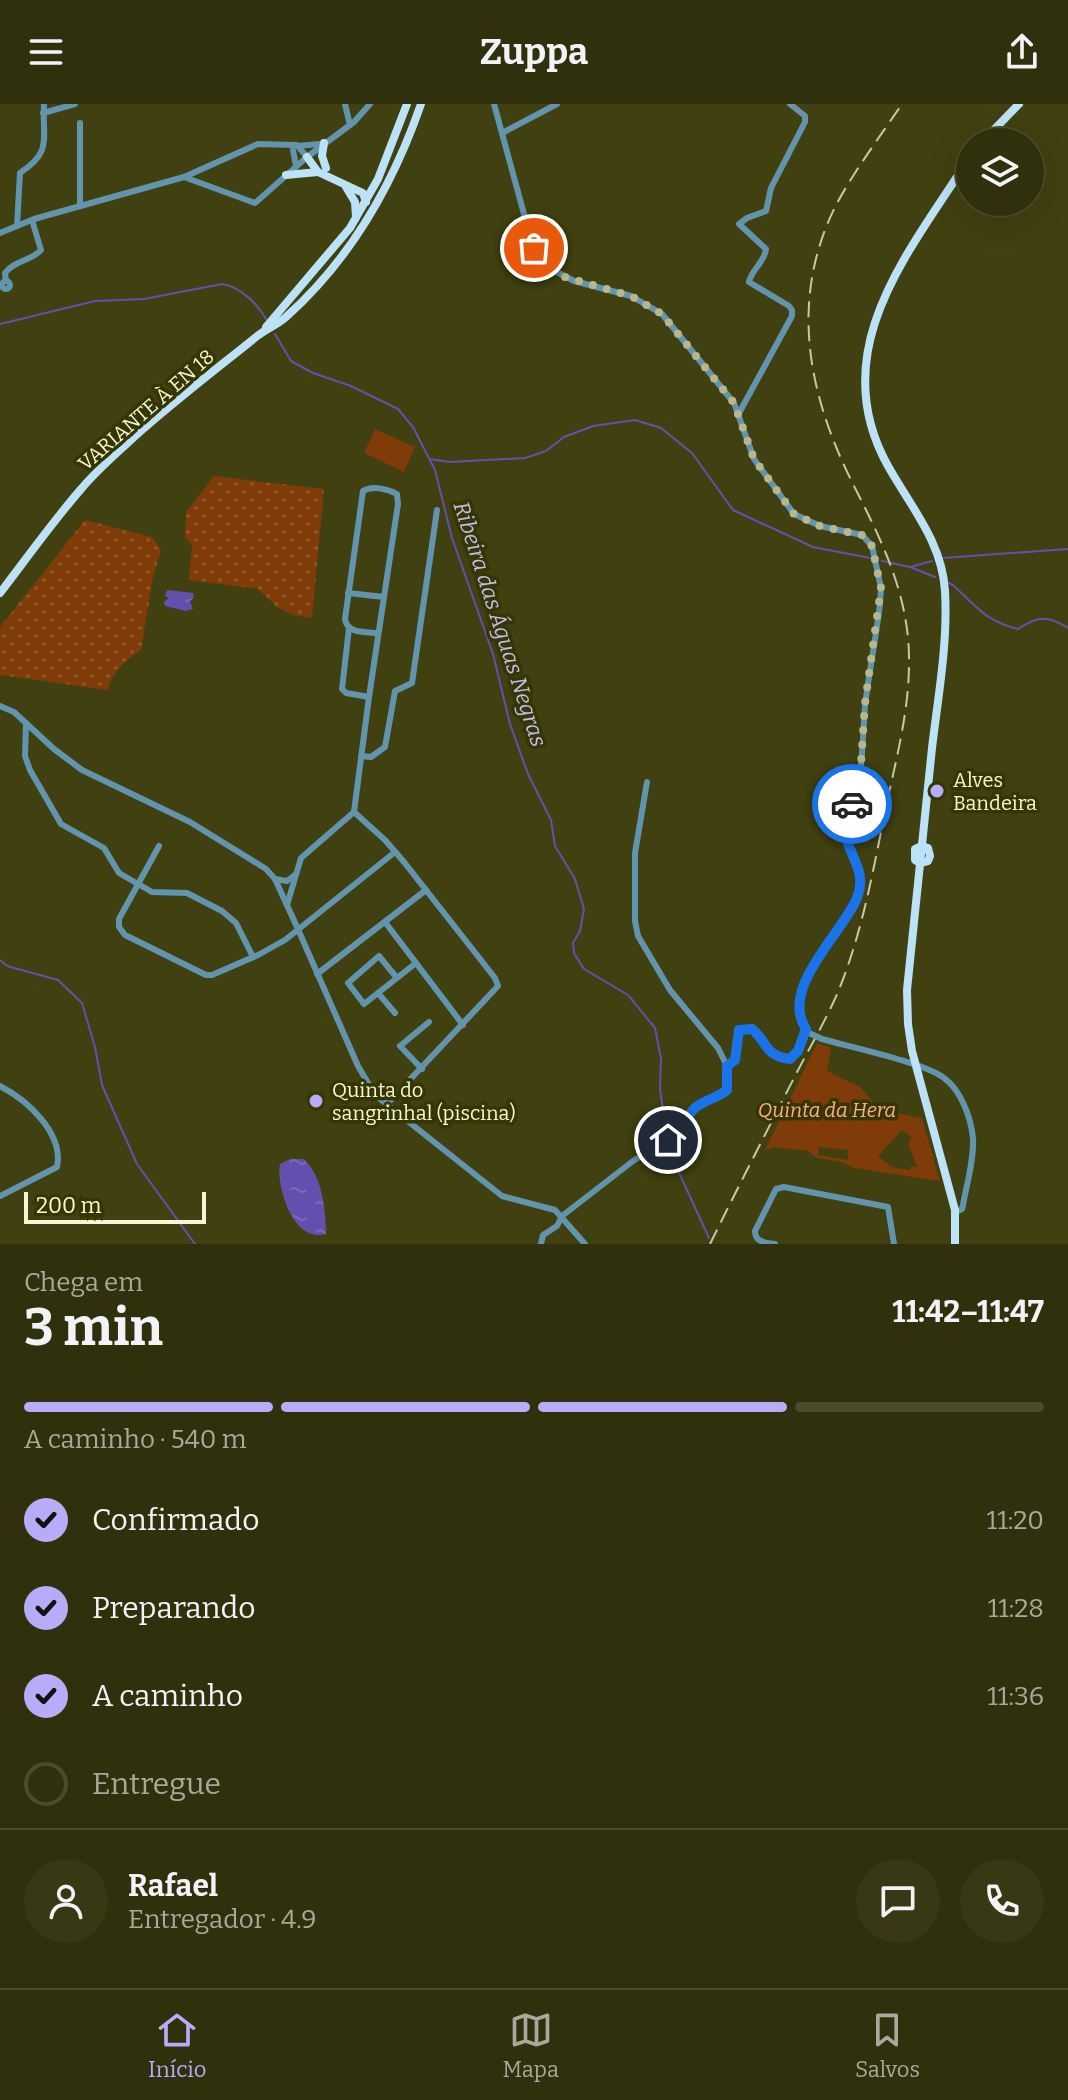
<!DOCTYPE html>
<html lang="pt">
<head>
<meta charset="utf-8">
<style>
	body { margin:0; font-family:Bitter,serif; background:#383815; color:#f1f3f6; height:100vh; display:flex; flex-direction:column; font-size:30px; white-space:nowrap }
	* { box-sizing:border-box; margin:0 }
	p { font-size:26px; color:#a8a99d }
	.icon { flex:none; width:44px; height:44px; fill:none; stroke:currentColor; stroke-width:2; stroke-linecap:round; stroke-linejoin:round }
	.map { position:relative; height:1140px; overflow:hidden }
	.details { display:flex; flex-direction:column; background:#30300c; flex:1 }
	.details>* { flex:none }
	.tools { position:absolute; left:956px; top:24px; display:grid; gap:16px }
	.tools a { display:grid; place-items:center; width:88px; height:88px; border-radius:50%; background:#30300c; box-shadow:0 8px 32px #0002,0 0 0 2px #4b4b2d; font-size:40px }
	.scale { position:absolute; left:24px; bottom:20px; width:182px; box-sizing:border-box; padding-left:8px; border:4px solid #f5f7d7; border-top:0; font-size:22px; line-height:28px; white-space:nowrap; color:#f5f7d7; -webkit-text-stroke:6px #363603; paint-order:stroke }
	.pin { position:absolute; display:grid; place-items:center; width:68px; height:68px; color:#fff; margin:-34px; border:4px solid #fff; border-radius:50%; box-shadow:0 2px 8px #0007 }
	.courier { position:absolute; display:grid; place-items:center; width:80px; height:80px; margin:-40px; border:6px solid #1a73e8; border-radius:50%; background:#fff; color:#222; box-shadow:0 2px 10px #0007 }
	.head em { font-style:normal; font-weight:700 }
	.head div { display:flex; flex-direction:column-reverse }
	.head { display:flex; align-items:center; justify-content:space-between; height:136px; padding:0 24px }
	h1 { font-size:52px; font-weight:700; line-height:60px }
	.bar { display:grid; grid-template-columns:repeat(4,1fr); gap:12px 8px; align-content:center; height:96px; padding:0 24px }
	.bar i { height:10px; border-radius:6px; background:#4b4b2d }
	.bar .active { background:#b6acf8 }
	.bar p { grid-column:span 4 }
	.line { display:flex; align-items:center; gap:20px; padding:0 24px; border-top:2px solid #4b4b2d }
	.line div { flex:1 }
	.round { display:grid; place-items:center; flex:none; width:84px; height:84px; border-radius:42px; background:#383815 }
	ol { padding:0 24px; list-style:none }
	li { display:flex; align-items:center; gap:24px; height:88px }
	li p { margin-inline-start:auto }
	li .icon { padding:8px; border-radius:50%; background:#b6acf8; color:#111; stroke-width:4 }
	li:last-child { color:#a8a99d }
	li i { width:44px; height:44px; border:4px solid #4b4b2d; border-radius:50% }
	header { display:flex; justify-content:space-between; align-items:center; height:104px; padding:0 24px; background:#30300c; font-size:36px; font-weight:700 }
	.tab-bar { display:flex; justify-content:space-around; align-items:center; height:112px; border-top:2px solid #4b4b2d; background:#30300c; font-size:22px; color:#a8a99d }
	.tab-bar a { display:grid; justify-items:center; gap:4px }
	.tab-bar .active { color:#b6acf8 }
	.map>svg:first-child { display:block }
	.grass { fill:url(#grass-dots) }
	.garden { fill:#7f3b08; fill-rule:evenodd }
	.water { fill:url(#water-ripples) }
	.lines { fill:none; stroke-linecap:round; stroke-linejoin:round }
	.stream { stroke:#6350ae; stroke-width:2 }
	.minor { stroke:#6295ad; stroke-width:6 }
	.major { stroke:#bbe2f6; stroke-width:8 }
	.rail { stroke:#c7c9a4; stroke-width:2; stroke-dasharray:16 8; stroke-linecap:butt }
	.minor-bridge { stroke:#6295ad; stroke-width:6 }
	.done { stroke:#b6b791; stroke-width:8; stroke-dasharray:0 14.4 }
	.route { stroke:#1a73e8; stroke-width:10 }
	.poi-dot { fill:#b6acf8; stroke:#363603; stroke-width:3 }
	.labels { text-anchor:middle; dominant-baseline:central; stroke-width:7; stroke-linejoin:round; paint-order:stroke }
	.street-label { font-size:20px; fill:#f5f7d7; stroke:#363603 }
	.poi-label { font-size:20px; fill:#f5f7d7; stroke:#363603; text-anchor:start }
	.park-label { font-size:20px; font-style:italic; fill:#f9ae84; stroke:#363603 }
	.water-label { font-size:22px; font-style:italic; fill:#c2bdef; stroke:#363603 }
</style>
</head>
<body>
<header><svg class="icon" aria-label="menu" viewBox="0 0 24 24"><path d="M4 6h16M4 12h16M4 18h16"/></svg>Zuppa<svg class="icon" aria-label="share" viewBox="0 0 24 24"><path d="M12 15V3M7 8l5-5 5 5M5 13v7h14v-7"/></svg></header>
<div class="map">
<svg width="1068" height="1140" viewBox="0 0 1068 1140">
	<defs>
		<pattern id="grass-dots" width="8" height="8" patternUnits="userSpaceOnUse" patternTransform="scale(2)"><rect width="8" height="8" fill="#7f3b08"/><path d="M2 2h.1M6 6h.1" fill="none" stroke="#92582b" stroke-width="1.8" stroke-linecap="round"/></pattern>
		<pattern id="water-ripples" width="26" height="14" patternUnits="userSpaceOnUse" patternTransform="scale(2)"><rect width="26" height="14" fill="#6350ae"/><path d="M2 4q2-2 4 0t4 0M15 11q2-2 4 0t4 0" fill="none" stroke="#7a6ab8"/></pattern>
	</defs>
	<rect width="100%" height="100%" fill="#404010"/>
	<g class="grass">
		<polygon points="214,372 324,385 312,514 293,511 277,503 258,485 189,476 192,441 185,434 186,408"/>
		<path d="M 85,416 L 152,433 L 161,446 L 153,473 L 141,546 C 126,556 112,568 108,586 L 0,571 L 0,523 Z"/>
	</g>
	<g class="garden">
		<polygon points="375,325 415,343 404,368 364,349"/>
		<path d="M 817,939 L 831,944 L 827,967 L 860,983 L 880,1006 L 922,1014 L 940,1077 L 854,1064 L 842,1058 L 817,1054 L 808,1047 L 774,1043 L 765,1046 ZM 902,1026 L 912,1034 L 908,1039 L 917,1063 L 911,1062 L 910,1066 L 892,1063 L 878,1052 ZM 819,1043 L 848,1046 L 848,1056 L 818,1051 Z"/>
	</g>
	<g class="water">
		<polygon points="167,486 193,489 194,494 190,497 193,505 186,507 165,502 164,498 169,494 165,492"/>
		<path d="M 290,1055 L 304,1055 C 323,1074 325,1104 326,1130 C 293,1140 276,1082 280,1060 Z"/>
	</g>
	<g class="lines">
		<g class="stream">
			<path d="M 0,220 L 95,197 L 144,195 L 222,180 C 240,183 257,199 266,215"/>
			<polyline points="275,230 291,257 313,269 351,282 398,305 413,323 435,366 452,434 493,550 510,620 528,670 551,716 555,742 575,775 584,805 580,827 573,839 574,849 584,865 628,891 655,924 661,955 660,985 667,1033"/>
			<polyline points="429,355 450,358 525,354 546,347 564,333 593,322 635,316 661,324 692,349 733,406 813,443 870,454"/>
			<polyline points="943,454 1068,445"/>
			<polyline points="882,457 910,463 935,473"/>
			<polyline points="910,463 932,457"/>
			<path d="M 947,478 L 953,481 C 976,502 985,517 1018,525 C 1038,512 1047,511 1068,524"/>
			<polyline points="0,856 7,862 58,876 82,899 95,943 102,981 137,1060 195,1140"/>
			<polyline points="669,1039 676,1062 709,1134"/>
		</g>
		<g class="minor">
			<polyline points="345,0 350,21"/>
			<path d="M 494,0 L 530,132 L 543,157 L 553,166 L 574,177 L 631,192 L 662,210 L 734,299 L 754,355 L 794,410 L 820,422 L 862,431 L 872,442 L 881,484 L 880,500 C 876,534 869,568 865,602 C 863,627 863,652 859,675 C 857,692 847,706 845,722 C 843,745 868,763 857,793 C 843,831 776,883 807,928"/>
			<polyline points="43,9 75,0"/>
			<polyline points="502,29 557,0"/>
			<polyline points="297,42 320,40"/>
			<polyline points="293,46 296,62"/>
			<polyline points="184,73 255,99 307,53 354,18 370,0"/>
			<polyline points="80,102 80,19"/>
			<path d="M 17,122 L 20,69 C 53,47 42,36 44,0"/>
			<polyline points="0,129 34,115 184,73 258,40 297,41 307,53"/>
			<circle cx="6" cy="181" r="4"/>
			<path d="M 6,177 L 5,169 C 15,156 31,157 41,146 L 32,116"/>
			<path d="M 738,311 L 792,212 L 792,206 L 789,202 L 749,178 C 751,166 765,158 766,145 L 739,120 L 747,114 L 766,107 L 771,84 L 805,18 L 805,12 L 790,0"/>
			<polyline points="348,489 384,493"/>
			<path d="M 349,524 L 342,585 L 346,589 L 369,593 L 398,400 L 397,390 C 388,385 372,381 363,387 L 345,515 C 347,530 366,528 378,529"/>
			<polyline points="0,602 14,608 54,645 82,666 190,718 266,765 275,775 297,823 358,962 375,991 502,1092 555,1106 585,1140"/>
			<polyline points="26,619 25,652 30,666 61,720 104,744 119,769 152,788 187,789 222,807 236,819 253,853"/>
			<polyline points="361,652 371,653 385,643 395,587 412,579 437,406"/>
			<polyline points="354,708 385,736 404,758 495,874 498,882 387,1000"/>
			<polyline points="159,742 119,815 119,823 125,831 206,871 212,871 258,851 285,836 395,748"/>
			<polyline points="275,775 287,777 296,770"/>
			<polyline points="287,801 301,754 354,708 369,593"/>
			<polyline points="385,818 463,921"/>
			<polyline points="317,870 426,786"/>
			<polyline points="397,874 379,852 348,879 364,900 416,859"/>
			<polyline points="378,889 395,909"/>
			<path d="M 822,935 C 850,943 925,959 944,974 C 961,986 971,1014 973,1034 C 974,1056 967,1079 963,1101 L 962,1105 L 955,1109"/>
			<path d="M 727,962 L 735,956 L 737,930 L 742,924 L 757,928 C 765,943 772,954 790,955 L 798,947 L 806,925"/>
			<polyline points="422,965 400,942 429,918"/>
			<path d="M 0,982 C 27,996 64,1029 57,1063 L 0,1092"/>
			<polyline points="541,1140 543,1131 557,1122 562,1112 633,1057 679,1029 693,1006 721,991 727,986 729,976 729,966 718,944 670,886 638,832 635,817 635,749 647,678"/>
			<path d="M 775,1140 C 765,1139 755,1138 755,1127 L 776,1085 L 784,1083 L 888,1103 L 894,1140"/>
		</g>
		<g class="major">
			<polyline points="982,38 1019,0"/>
			<polyline points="324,39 322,52 326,64"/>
			<polyline points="307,53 318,68 363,89 366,98"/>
			<polyline points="286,71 318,68"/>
			<polyline points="346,83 355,98 356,113"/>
			<polyline points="266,223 350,124 378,75 407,0"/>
			<path d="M 0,489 C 27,454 53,417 82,384 C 97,366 117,349 134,333 C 173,298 215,266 256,233 C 266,225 277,221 286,213 C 351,155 393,81 421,0"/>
			<polyline points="920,759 928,757 930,752 928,744 922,742"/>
			<polyline points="920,759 915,756 915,745 922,742"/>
			<path d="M 955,1140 L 955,1106 L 912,947 L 908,920 L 907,886 C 915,806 923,725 932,644 C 938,593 948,540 945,487 C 942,438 911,403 888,362 C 823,246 910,147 970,53"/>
		</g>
		<path class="rail" d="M 710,1140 C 738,1083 767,1027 796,970 C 810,943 826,916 838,888 C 863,827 874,762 887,698 C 897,652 909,606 909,559 C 910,493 882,437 853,380 C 808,290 789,197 835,103 C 854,67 879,34 902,0"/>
		<polyline class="minor-bridge" points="807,928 822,935"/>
	</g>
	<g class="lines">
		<polyline class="done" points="534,144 543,157 565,173 631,192 662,210 734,299 754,355 794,410 820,422 862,431 872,442 881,484 865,599 860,674 852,700"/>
		<path class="route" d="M 668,1036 C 681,1028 683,1017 693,1006 C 701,996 717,995 727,986 L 727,962 L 735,956 L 739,926 L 752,925 C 768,938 764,952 790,955 L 798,947 L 806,925 C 779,884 842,830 857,794 C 869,765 844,747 845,723 C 845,716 850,707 852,700"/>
	</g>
	<g class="poi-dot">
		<circle cx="937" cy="687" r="8"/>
		<circle cx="316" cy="997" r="8"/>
	</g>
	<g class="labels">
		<g class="street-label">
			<text transform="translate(146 306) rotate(-41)">VARIANTE À EN 18</text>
		</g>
		<g class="poi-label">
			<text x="953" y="676">Alves<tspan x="953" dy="23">Bandeira</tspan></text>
			<text x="332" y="986">Quinta do<tspan x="332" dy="23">sangrinhal (piscina)</tspan></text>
		</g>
		<g class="park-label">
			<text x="827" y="1006">Quinta da Hera</text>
		</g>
		<g class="water-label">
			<text transform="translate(500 520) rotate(72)">Ribeira das Águas Negras</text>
		</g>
	</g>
</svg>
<div class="tools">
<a><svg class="icon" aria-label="layers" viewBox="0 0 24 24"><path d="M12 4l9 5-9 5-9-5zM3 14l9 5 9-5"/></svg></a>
</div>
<div class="scale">200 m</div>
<div class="pin" style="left:534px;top:144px;background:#ea580c"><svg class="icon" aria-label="bag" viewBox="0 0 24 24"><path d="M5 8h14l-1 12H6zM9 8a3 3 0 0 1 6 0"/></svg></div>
<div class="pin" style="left:668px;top:1036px;background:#1f2937"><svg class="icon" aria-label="home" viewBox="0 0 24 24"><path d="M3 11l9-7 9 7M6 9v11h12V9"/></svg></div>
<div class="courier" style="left:852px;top:700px"><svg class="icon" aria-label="car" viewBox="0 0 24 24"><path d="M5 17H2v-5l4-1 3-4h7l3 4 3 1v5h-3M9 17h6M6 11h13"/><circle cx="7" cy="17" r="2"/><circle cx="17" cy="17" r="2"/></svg></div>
</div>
<section class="details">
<div class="head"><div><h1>3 min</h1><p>Chega em</p></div><em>11:42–11:47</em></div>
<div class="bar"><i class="active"></i><i class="active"></i><i class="active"></i><i></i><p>A caminho · 540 m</p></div>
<ol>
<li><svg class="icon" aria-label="check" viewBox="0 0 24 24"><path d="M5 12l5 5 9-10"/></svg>Confirmado<p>11:20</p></li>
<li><svg class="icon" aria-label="check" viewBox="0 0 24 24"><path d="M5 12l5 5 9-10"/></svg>Preparando<p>11:28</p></li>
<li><svg class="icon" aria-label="check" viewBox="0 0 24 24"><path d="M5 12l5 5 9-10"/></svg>A caminho<p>11:36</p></li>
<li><i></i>Entregue</li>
</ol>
<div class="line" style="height:144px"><a class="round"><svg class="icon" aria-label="person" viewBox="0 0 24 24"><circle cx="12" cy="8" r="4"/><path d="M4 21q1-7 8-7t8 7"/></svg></a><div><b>Rafael</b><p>Entregador · 4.9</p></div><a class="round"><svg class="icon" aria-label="chat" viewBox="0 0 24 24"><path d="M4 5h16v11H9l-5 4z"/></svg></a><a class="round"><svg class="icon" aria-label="phone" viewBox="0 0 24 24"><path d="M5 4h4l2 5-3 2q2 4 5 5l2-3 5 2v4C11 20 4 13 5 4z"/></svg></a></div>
</section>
<nav class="tab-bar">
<a class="active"><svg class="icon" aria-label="home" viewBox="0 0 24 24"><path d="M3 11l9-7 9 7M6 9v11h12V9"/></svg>Início</a>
<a><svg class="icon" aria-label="map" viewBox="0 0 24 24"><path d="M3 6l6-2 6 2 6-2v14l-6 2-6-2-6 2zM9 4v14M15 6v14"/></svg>Mapa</a>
<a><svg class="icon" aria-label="saved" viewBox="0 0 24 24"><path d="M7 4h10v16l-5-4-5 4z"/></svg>Salvos</a>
</nav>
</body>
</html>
